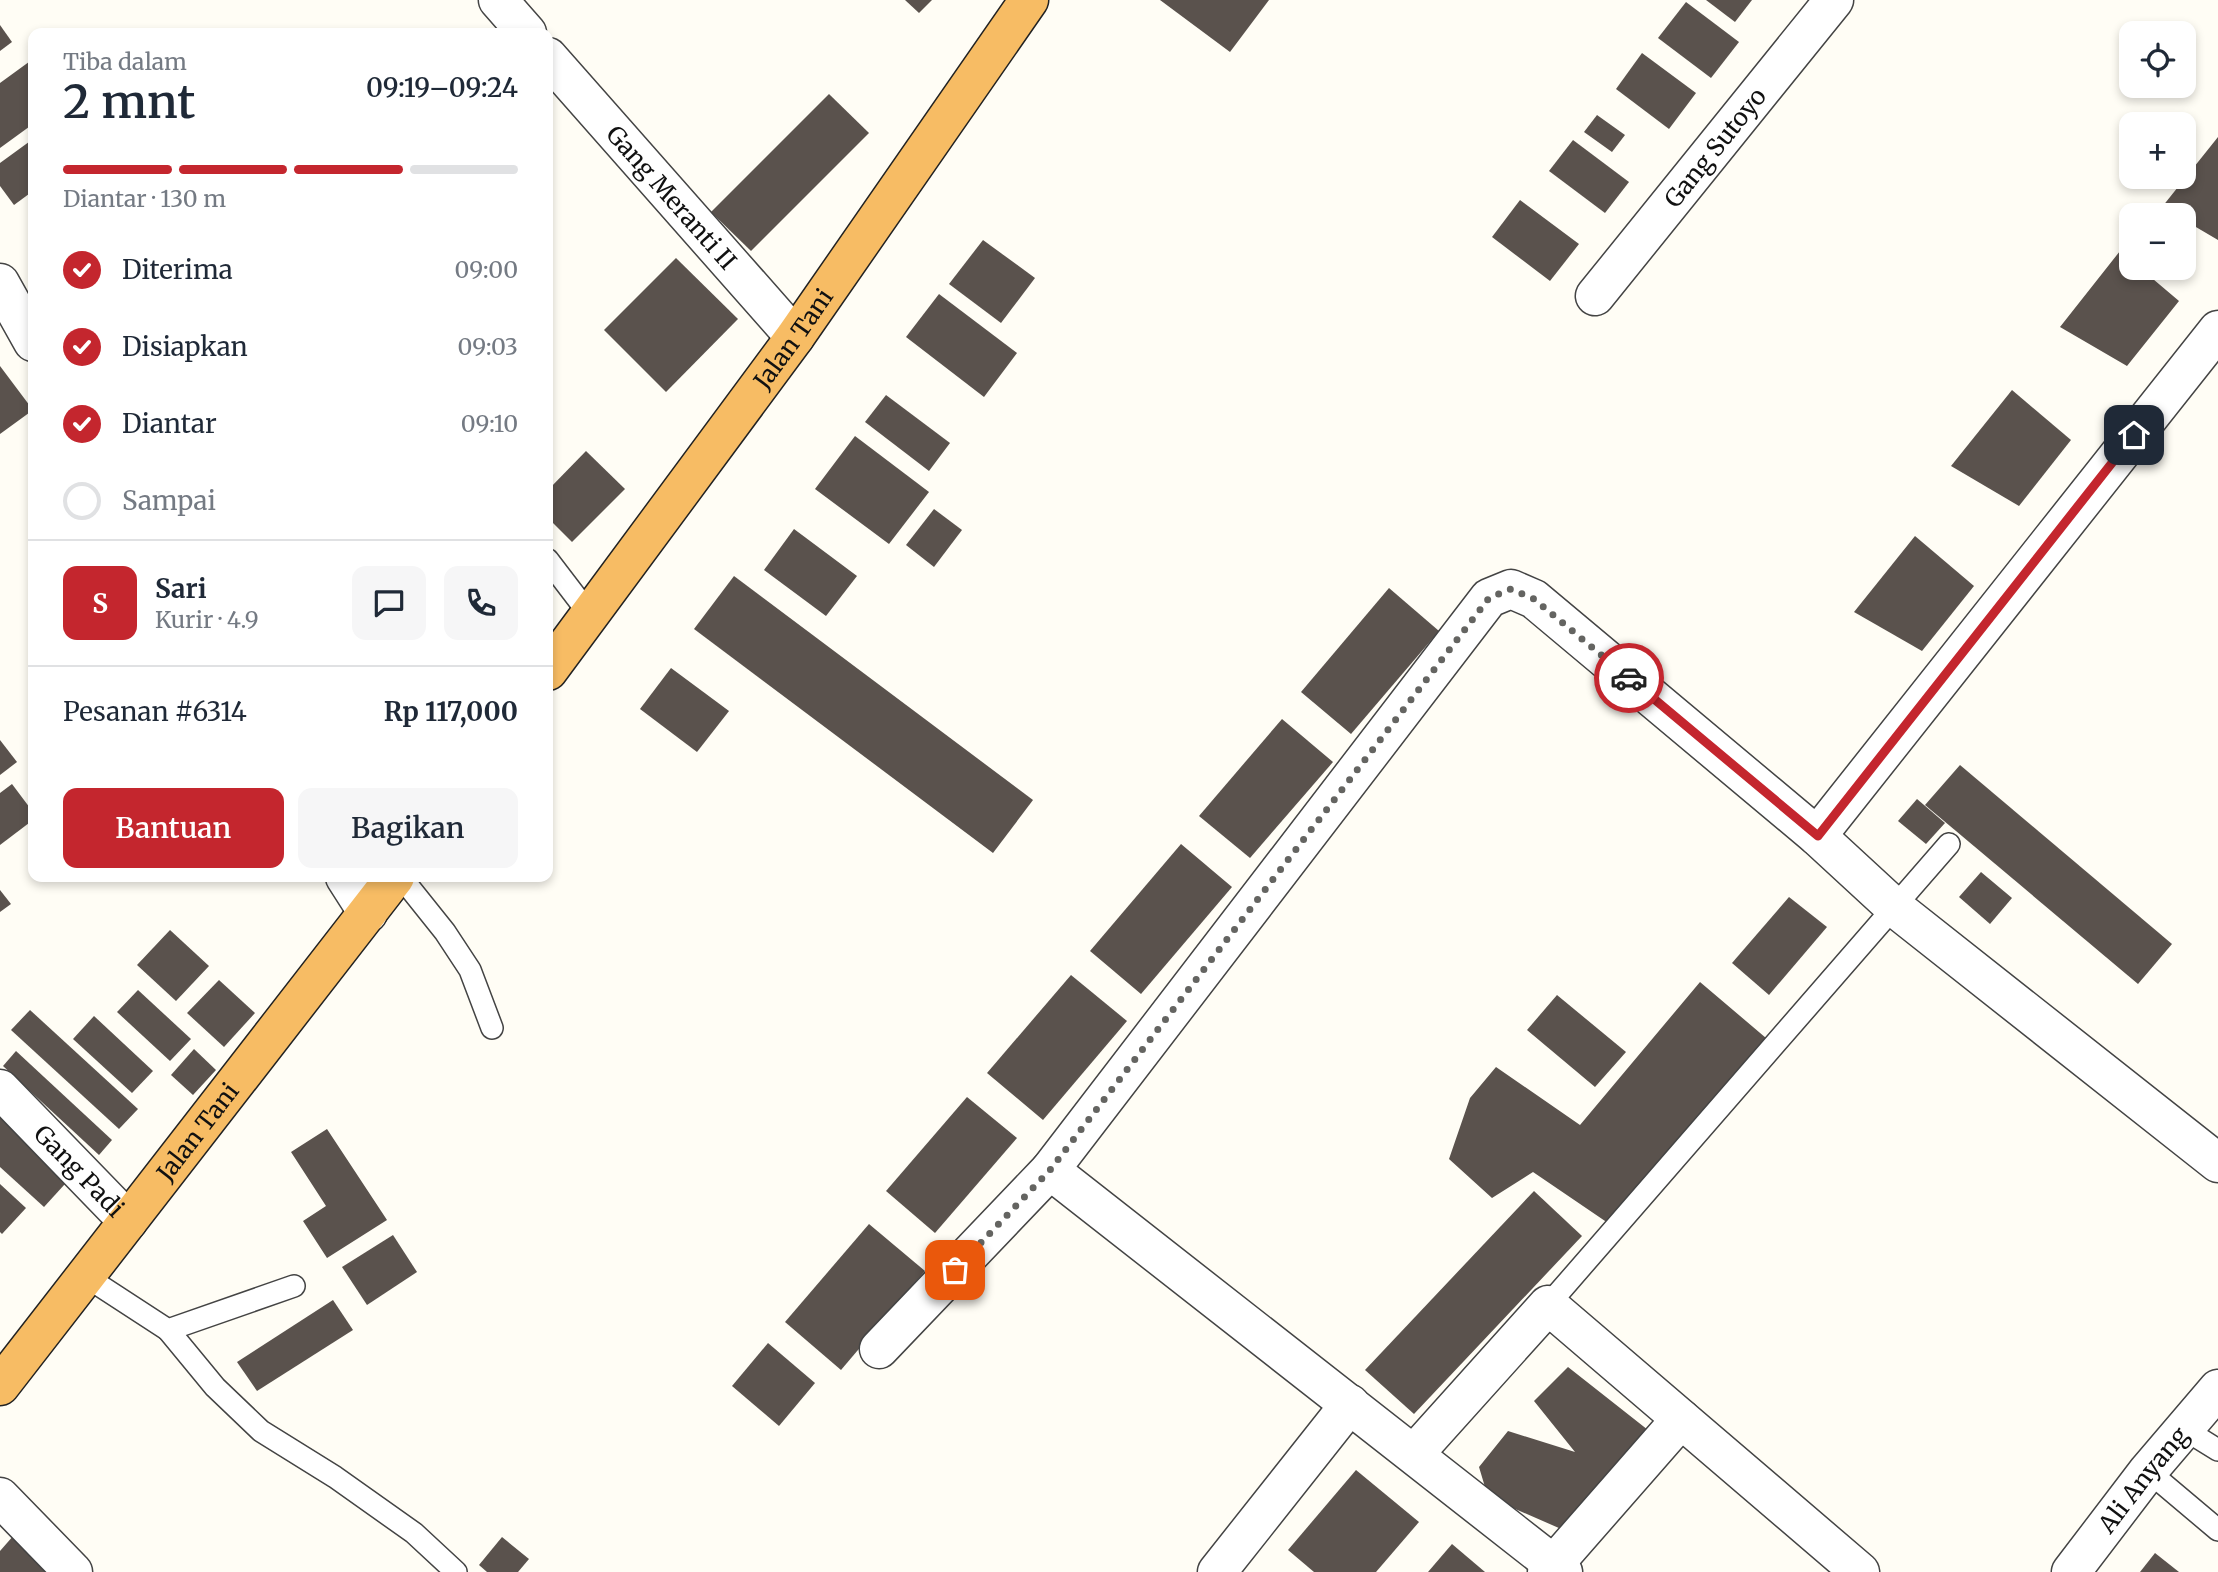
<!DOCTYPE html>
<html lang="id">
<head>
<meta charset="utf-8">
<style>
	body { margin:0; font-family:Merriweather,serif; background:#f6f6f7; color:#1f2937; height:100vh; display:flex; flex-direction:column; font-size:26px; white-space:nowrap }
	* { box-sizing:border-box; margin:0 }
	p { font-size:23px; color:#747a83 }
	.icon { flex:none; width:38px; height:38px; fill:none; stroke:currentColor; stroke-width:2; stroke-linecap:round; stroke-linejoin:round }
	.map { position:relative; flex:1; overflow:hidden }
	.details { position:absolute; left:28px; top:28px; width:525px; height:854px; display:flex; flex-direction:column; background:#fff; border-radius:14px; box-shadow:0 4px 10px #0003 }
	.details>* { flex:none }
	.controls { position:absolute; left:2119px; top:21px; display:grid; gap:14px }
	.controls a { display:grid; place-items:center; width:77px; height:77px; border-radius:14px; background:#fff; box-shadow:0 4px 10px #0003; font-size:35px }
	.pin { position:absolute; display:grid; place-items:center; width:60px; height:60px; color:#fff; margin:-30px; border-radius:14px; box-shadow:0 4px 10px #0006 }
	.courier { position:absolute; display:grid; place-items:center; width:70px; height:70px; margin:-35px; border:5px solid #c4262e; border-radius:50%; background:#fff; color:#222; box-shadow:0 2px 9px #0007 }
	.headline em { font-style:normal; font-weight:600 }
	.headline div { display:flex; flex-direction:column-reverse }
	.headline { display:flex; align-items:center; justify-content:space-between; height:119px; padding:0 35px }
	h1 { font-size:46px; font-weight:600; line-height:52px }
	.bar { display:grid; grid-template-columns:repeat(4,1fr); gap:10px 7px; align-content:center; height:84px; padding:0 35px }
	.bar i { height:9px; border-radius:5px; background:#e0e1e3 }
	.bar .selected { background:#c4262e }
	.bar p { grid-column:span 4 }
	.line { display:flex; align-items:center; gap:18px; padding:0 35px; border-top:2px solid #e0e1e3 }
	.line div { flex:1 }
	.round { display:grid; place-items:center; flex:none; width:74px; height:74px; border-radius:14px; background:#f6f6f7 }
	ol { padding:0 35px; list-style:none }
	li { display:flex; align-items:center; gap:21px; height:77px }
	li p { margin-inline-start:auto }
	li .icon { padding:7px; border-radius:50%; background:#c4262e; color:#fff; stroke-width:4 }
	li:last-child { color:#747a83 }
	li i { width:38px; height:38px; border:4px solid #e0e1e3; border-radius:50% }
	.action { display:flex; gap:14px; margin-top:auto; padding:14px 35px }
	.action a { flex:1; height:80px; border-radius:14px; background:#c4262e; color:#fff; font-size:28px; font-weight:600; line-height:80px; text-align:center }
	.action a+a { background:#f6f6f7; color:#1f2937 }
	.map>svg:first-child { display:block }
	.building { fill:#5a524d }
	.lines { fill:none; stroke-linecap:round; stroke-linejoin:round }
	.service-casing { stroke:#444; stroke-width:24 }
	.minor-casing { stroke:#444; stroke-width:41 }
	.tertiary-casing { stroke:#444; stroke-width:41 }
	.trunk-casing { stroke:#222; stroke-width:41 }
	.service { stroke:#fff; stroke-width:21 }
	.minor { stroke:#fff; stroke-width:38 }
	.tertiary { stroke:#fff; stroke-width:38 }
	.trunk { stroke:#f7bc64; stroke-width:38 }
	.done { stroke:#646461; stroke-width:7; stroke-dasharray:0 12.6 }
	.route { stroke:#c4262e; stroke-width:9 }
	.labels { text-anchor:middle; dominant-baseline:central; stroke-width:7; stroke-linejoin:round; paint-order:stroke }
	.street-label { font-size:24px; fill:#111; stroke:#fff }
</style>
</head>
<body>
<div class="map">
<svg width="2218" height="1572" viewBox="0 0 2218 1572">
	<rect width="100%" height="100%" fill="#fffdf5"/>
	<g class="building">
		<polygon points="905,0 932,0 919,13"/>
		<polygon points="1160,0 1269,0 1230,52"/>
		<polygon points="1706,0 1752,0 1735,22"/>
		<polygon points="1686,2 1739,42 1711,78 1658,38"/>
		<polygon points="0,25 12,42 0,51"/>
		<polygon points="1642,53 1696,93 1669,129 1616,89"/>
		<polygon points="33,59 33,124 0,148 0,83"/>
		<polygon points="829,94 869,133 751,251 711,212"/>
		<polygon points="1597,115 1625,135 1612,152 1584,132"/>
		<polygon points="2218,137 2218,240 2184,220 2184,215 2176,215 2162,207"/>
		<polygon points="33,139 33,191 14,205 0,186 0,163"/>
		<polygon points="1573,140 1629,182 1605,213 1549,171"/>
		<polygon points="1520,200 1579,244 1550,281 1492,237"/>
		<polygon points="983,240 1035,278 1001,323 949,284"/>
		<polygon points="2120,251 2132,261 2132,268 2140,268 2179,301 2127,366 2060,327"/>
		<polygon points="676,258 738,319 666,392 604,330"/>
		<polygon points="939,294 1017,353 984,397 906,337"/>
		<polygon points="0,366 33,410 0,434"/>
		<polygon points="2012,390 2071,440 2019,506 1951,466"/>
		<polygon points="886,395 950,443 929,471 865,422"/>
		<polygon points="855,436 929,492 889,544 815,489"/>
		<polygon points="586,451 625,489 572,542 548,518 548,490"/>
		<polygon points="934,509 962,530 934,567 906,545"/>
		<polygon points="794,529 857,576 826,616 764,570"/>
		<polygon points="1915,536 1974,586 1922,651 1854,612"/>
		<polygon points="734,576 1033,800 993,853 694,629"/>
		<polygon points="1389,588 1439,631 1351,734 1301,692"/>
		<polygon points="671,668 729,711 697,752 640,709"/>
		<polygon points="1282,719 1333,762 1250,858 1199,816"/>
		<polygon points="0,740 17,762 0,775"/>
		<polygon points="1960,765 2172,944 2138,984 1925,805"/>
		<polygon points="12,784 33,812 33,820 0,845 0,793"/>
		<polygon points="1917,799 1945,823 1926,844 1898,821"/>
		<polygon points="1181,844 1232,887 1141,994 1090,951"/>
		<polygon points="1981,872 2012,898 1990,924 1959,897"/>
		<polygon points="0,890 11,904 0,912"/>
		<polygon points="1789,897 1827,927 1769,995 1732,963"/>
		<polygon points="170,930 209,966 176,1001 137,965"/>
		<polygon points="1071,975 1127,1021 1043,1120 987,1073"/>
		<polygon points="219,980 255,1013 224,1047 187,1013"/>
		<polygon points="1700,982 1766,1038 1608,1223 1533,1172 1492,1198 1449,1159 1470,1098 1496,1067 1580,1125"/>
		<polygon points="138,990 191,1039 170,1061 117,1012"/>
		<polygon points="1557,995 1626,1052 1595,1087 1527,1030"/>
		<polygon points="30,1010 138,1109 119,1129 11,1030"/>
		<polygon points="94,1016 153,1071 132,1093 73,1039"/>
		<polygon points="194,1049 216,1070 193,1095 171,1075"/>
		<polygon points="16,1051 112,1140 99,1155 3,1066"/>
		<polygon points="967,1097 1017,1138 935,1233 886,1191"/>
		<polygon points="0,1104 75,1173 44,1207 0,1167"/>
		<polygon points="327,1129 387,1220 327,1258 303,1221 326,1206 291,1152"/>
		<polygon points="0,1184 26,1208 2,1234 0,1232"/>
		<polygon points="1534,1191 1582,1236 1414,1414 1365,1370"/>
		<polygon points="869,1224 925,1271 841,1370 785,1322"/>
		<polygon points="393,1235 417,1272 367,1305 342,1267"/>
		<polygon points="333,1300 353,1330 257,1391 237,1362"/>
		<polygon points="768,1343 815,1383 779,1426 732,1386"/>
		<polygon points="1568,1367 1648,1430 1568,1532 1488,1497 1479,1467 1508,1431 1575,1452 1534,1401"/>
		<polygon points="1356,1470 1419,1522 1376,1572 1314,1572 1288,1550"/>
		<polygon points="14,1535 55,1572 0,1572 0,1551"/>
		<polygon points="502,1537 529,1559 518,1572 487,1572 479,1565"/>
		<polygon points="1452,1544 1485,1572 1428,1572"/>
		<polygon points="2155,1553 2179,1572 2140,1572"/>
	</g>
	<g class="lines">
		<g class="service-casing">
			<g id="service">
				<polyline points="548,560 590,615"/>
				<polyline points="401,877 445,932 470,970 492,1028"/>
				<polyline points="85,1276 168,1330 294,1286"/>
				<polyline points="1548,1305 1949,844"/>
				<polyline points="168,1330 215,1387 261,1431 335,1477 414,1533 456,1572"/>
				<polyline points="2184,1429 2218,1450"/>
				<polyline points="2148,1471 2218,1530"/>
			</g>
		</g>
		<g class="minor-casing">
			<g id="minor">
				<polyline points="498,0 527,33"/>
				<path id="s1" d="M 548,57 L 795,337"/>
				<polyline points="0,283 33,342"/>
				<path id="s2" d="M 1595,296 L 1834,0"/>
				<polyline points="1817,836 2218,330"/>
				<polyline points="345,877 368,913"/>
				<path id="s3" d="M 0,1089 L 128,1221"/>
				<polyline points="879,1349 1050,1170"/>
				<polyline points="1414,1454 1548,1305 1860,1572"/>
				<polyline points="0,1497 73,1572"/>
				<polyline points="1217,1572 1350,1404"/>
				<polyline points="1547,1572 1681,1419"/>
				<polyline points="1563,1572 1050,1170 1489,598 1511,589 1534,599 1817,836 1894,907 2218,1163"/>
			</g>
		</g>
		<g class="tertiary-casing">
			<g id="tertiary">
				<path id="s4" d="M 2071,1572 L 2148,1471 L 2218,1389"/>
			</g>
		</g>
		<g class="trunk-casing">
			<g id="trunk">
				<path id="s5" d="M 548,671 L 795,337 L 1029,0"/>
				<path id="s6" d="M 0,1386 L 395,877"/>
			</g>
		</g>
		<use href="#service" class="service"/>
		<use href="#minor" class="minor"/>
		<use href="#tertiary" class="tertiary"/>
		<use href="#trunk" class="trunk"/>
	</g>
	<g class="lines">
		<polyline class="done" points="955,1270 1050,1170 1489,598 1511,589 1534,599 1629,678"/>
		<polyline class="route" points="1629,678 1818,836 2134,435"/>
	</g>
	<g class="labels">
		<g class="street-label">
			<text stroke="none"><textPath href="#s2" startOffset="191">Gang Sutoyo</textPath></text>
			<text stroke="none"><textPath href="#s1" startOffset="187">Gang Meranti II</textPath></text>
			<text stroke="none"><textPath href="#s5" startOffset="413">Jalan Tani</textPath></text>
			<text stroke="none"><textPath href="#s6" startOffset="322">Jalan Tani</textPath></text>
			<text stroke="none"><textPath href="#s3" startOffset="114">Gang Padi</textPath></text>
			<text stroke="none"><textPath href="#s4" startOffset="117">Ali Anyang</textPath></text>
		</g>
	</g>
</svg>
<div class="controls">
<a><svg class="icon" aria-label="locate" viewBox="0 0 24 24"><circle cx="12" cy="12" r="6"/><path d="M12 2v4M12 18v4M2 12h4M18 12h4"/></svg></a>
<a>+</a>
<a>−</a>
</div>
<div class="pin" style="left:955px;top:1270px;background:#ea580c"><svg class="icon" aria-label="bag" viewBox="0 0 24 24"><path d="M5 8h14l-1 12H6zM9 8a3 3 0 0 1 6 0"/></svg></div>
<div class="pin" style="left:2134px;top:435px;background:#1f2937"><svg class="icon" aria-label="home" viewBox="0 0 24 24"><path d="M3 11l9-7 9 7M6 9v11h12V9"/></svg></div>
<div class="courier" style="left:1629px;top:678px"><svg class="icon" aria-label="car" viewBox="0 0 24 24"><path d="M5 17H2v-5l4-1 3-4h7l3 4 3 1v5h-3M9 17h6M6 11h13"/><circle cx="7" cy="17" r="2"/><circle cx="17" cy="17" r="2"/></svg></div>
<section class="details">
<div class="headline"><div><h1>2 mnt</h1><p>Tiba dalam</p></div><em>09:19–09:24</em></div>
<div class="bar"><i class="selected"></i><i class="selected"></i><i class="selected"></i><i></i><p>Diantar · 130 m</p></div>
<ol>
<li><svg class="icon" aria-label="check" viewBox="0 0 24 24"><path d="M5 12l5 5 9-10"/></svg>Diterima<p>09:00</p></li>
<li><svg class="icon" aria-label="check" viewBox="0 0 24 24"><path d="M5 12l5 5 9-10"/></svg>Disiapkan<p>09:03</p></li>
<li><svg class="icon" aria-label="check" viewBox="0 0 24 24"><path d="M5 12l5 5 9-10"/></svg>Diantar<p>09:10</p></li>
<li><i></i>Sampai</li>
</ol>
<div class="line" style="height:126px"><b class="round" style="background:#c4262e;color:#fff">S</b><div><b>Sari</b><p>Kurir · 4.9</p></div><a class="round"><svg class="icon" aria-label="chat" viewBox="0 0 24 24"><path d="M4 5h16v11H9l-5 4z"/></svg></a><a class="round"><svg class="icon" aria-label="phone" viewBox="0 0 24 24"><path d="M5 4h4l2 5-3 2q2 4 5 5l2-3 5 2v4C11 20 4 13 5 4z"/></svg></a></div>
<div class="line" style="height:91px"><div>Pesanan #6314</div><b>Rp 117,000</b></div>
<div class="action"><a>Bantuan</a><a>Bagikan</a></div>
</section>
</div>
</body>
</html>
